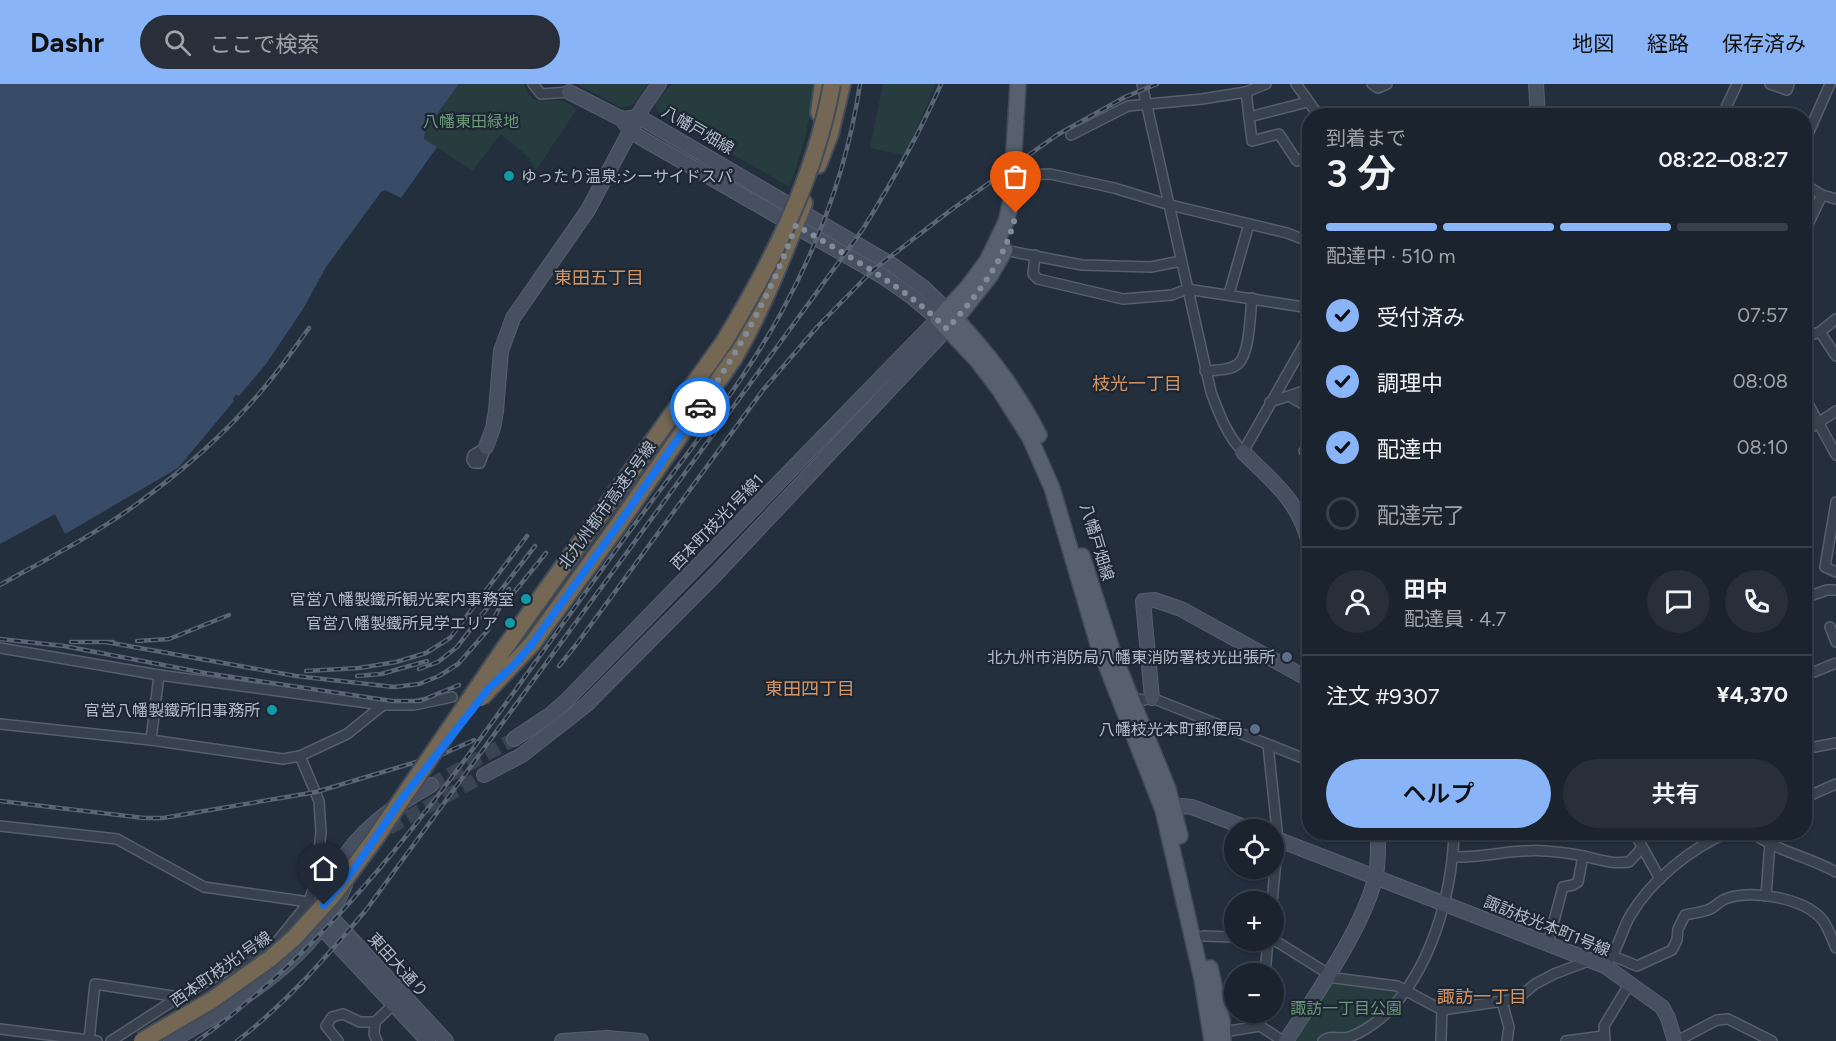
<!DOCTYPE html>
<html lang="ja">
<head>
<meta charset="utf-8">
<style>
	body { margin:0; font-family:Figtree,"Noto Sans JP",sans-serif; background:#282f3a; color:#f1f3f6; height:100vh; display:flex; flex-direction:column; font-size:22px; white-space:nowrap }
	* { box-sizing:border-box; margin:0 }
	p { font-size:20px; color:#a0a4aa }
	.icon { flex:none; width:33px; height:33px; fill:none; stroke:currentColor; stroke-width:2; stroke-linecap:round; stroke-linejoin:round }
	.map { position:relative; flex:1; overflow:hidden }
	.drawer { position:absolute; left:1302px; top:24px; width:510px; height:732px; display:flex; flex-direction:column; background:#1b232e; border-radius:24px; box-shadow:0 2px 4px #0004,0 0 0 2px #39404a }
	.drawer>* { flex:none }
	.tools { position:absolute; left:1224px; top:735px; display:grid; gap:12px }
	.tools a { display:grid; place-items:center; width:60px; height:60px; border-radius:50%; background:#1b232e; box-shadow:0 2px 4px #0004,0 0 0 2px #39404a; font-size:30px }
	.pin { position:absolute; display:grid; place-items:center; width:51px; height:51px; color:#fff; margin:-62px -26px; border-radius:50% 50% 50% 0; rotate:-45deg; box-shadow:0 0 6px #0007 }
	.pin .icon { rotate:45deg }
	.courier { position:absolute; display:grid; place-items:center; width:60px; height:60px; margin:-30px; border:4px solid #1a73e8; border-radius:50%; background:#fff; color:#222; box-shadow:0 2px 8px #0007 }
	.overview em { font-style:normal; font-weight:600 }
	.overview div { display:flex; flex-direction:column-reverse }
	.overview { display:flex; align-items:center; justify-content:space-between; height:102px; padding:0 24px }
	h1 { font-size:39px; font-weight:600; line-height:45px }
	.bar { display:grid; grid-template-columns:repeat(4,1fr); gap:9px 6px; align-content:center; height:72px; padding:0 24px }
	.bar i { height:8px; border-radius:4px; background:#39404a }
	.bar .current { background:#8ab4f8 }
	.bar p { grid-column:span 4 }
	.line { display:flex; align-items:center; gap:15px; padding:0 24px; border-top:2px solid #39404a }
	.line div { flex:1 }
	.round { display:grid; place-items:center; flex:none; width:63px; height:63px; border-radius:32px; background:#282f3a }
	ol { padding:0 24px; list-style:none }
	li { display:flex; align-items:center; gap:18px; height:66px }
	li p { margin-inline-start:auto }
	li .icon { padding:6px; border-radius:50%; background:#8ab4f8; color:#111; stroke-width:4 }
	li:last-child { color:#a0a4aa }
	li i { width:33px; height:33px; border:3px solid #39404a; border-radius:50% }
	.primary-button { display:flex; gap:12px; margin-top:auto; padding:12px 24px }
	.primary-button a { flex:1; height:69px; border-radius:36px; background:#8ab4f8; color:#111; font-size:24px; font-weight:600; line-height:69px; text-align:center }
	.primary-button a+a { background:#282f3a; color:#f1f3f6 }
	header { display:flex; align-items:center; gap:36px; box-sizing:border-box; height:84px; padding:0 30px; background:#8ab4f8; color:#111 }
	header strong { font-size:28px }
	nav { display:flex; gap:33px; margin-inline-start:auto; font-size:21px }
	.search { width:420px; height:54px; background:#282f3a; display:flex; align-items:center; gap:15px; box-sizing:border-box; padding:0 21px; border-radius:33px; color:#a0a4aa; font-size:22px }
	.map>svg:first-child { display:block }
	.green { fill:#263c3f }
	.water { fill:#394c67 }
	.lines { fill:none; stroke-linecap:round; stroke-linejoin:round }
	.secondary-tunnel { stroke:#3a4453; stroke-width:14; stroke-dasharray:14 7; stroke-linecap:butt }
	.street-casing { stroke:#565f6c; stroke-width:12 }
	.secondary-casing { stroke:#565f6c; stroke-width:16 }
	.primary-casing { stroke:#414a57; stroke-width:18 }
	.highway-casing { stroke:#434c59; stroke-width:20 }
	.street { stroke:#38414e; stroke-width:9 }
	.secondary { stroke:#465061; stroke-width:14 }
	.primary { stroke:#56606e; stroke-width:15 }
	.highway { stroke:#746855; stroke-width:16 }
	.rail-casing { stroke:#5a6575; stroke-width:4.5 }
	.rail { stroke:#1d2633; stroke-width:2; stroke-dasharray:7; stroke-linecap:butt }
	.highway-bridge-casing { stroke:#434c59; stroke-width:20; stroke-linecap:butt }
	.highway-bridge { stroke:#746855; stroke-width:16 }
	.done { stroke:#828b98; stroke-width:6; stroke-dasharray:0 10.8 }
	.route { stroke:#1a73e8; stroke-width:8 }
	.culture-dot { fill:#0f9aa8; stroke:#1d2633; stroke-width:2 }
	.service-dot { fill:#5c6f8a; stroke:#1d2633; stroke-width:2 }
	.labels { text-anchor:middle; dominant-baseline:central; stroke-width:4.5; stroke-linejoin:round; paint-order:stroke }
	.park-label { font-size:16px; fill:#6b9a76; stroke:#1d2633 }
	.street-label { font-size:16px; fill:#b4bcc9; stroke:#1d2633 }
	.poi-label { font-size:16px; fill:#b4bcc9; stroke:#1d2633; text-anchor:end }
	.neighbourhood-label { font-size:18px; fill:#d59563; stroke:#1d2633 }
</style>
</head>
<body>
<header>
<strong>Dashr</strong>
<div class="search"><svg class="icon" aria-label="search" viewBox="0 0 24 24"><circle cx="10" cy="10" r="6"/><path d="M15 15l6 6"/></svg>ここで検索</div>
<nav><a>地図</a><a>経路</a><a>保存済み</a></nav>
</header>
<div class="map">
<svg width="1836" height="957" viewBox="0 0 1836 957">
	<rect width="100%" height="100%" fill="#242f3e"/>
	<g class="green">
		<path d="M 459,0 L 524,0 C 531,23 543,15 560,17 C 566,17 572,22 577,25 L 536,86 L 527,72 L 501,50 L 472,87 L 424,55 L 425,46 Z"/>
		<path d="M 577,0 L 649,0 C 639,10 636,25 620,23 Z"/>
		<polygon points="672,0 817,0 804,57 790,103 657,28 655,19"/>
		<polygon points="883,0 936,0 905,71 870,64"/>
		<polygon points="1333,898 1391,904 1395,908 1395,911 1380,930 1357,946 1349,949 1324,949 1318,957 1295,957"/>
	</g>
	<polygon class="water" points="0,0 459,0 425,46 424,55 437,63 401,114 385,106 381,108 326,183 303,225 266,280 239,312 236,311 233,314 234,317 178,384 65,450 55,430 0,460"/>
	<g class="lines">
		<g class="secondary-tunnel">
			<polyline points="431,701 514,655"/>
			<polyline points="389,744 484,691"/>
		</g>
		<g class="street-casing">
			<g id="street">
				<polyline points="533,0 541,10 569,8"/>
				<path d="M 1142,0 L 1211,308 C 1219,330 1227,351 1243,368 L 1310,250"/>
				<polyline points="1296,0 1319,32"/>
				<polyline points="1372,0 1378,4 1387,0"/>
				<polyline points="1770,0 1787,6 1789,0"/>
				<polyline points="1246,8 1252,57 1279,50 1297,77 1310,70"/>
				<polyline points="1722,32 1737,0"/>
				<polyline points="1249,33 1308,18"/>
				<polyline points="1071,51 1128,22 1202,15 1246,8 1266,0"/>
				<polyline points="1804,59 1830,0"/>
				<polyline points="1020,91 1050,90 1114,104 1170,121 1287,149 1310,158"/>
				<polyline points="1804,100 1822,111 1836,115"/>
				<polyline points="1804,149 1822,111"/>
				<polyline points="1004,166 1082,181 1151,183 1181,177"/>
				<polyline points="1035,171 1033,190 1038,195 1123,215 1172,211 1187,205 1310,224"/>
				<polyline points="1229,210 1249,140"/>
				<polyline points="1820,248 1836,272"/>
				<polyline points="1804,253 1820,248 1836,235"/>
				<path d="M 1205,287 C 1215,286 1230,287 1238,280 C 1250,269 1250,231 1252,214"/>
				<polyline points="1289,312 1310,324"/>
				<polyline points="1804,312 1836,371"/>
				<polyline points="1270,318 1310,305"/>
				<polyline points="1810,344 1836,327"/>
				<polygon points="486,363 480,379 474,379 472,376 473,371"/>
				<polyline points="1304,367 1310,357"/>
				<polyline points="1836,418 1825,483 1836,488"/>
				<polyline points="1804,514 1827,506 1836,506"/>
				<polyline points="1830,543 1836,558"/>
				<polyline points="0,564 159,591 383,621 414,621 452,613"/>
				<polyline points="1804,592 1836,579"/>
				<polyline points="1130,614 1144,616 1152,614 1310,677"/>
				<polyline points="0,640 151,656 283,675 300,672"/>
				<polyline points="151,656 159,591"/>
				<polyline points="1268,661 1278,756 1272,818"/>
				<polyline points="1804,665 1836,659"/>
				<polyline points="1804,714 1836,700"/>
				<polyline points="0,742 117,755 204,803 309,818"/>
				<polyline points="1634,748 1660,795"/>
				<path d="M 1752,748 C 1775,767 1810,773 1836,788"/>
				<path d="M 1453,773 C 1486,774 1514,764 1546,767 C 1558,768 1571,769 1583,772 C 1601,776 1610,780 1629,778 L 1642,764"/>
				<polyline points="1766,812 1770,758"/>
				<polyline points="1203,852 1234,853"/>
				<polyline points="1274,856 1335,894 1397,902 1442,926 1517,915 1535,900 1554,890 1591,876"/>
				<polyline points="1548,859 1563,803 1573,801 1578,798 1583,772"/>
				<path d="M 1613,872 L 1637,882 L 1672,866 L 1677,856 L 1678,845 L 1685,831 C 1694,829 1705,828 1712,824 C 1718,820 1721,816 1728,814 C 1754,805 1808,815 1824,838 C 1829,846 1832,855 1836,864"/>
				<path d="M 1610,875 C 1619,862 1622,846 1630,832 C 1651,796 1691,764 1729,748"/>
				<polyline points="1265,890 1268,856"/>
				<polyline points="1502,918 1509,943 1507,957"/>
				<polyline points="1261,928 1260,942 1283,957"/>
				<polyline points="375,938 374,950 377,957"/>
				<polyline points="0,945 97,957"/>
				<polyline points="1223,948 1260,942"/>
				<polyline points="89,956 95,900 179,913"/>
				<polyline points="111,957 179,913 275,860 309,818 316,795 321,748 319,717 300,672 347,650 383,621"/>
				<polyline points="338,957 326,942 332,933 343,930 360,938 375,938 396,918"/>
				<path d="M 1323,957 C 1330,950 1340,956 1349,953 C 1359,950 1373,941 1381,934 C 1430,891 1452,812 1454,748"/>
				<polyline points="1441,957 1442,926"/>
				<polyline points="1566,957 1603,952"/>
				<polyline points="1605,957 1604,942 1630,899"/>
				<polyline points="1677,957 1717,936 1728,935 1772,957"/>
			</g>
		</g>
		<g class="secondary-casing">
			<g id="secondary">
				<polyline points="1536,0 1538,32"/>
				<polyline points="486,363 493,344 496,327 501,267 513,234 588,126 643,23 659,0"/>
				<path d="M 1243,368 C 1275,400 1299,416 1310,463"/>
				<polyline points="1152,614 1143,517 1155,516 1181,525 1310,596"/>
				<polyline points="514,655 550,631 566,617 938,235 912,213 882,192 631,48 622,35 569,8"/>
				<polyline points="484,691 522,671 586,621 716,490 956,235 924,204 894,182 639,33 622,35"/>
				<polyline points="1163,726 1181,722 1192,723 1252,746"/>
				<polyline points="1274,754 1605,882 1662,923 1668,934 1675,957"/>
				<path d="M 321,819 C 327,808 331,796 337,785 C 358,746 394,722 431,701"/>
				<polyline points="324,830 330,832 446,957"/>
				<polyline points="319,837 321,843 428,957"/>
				<path d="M 171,957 C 237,919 315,876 345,801"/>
				<polyline points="562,957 607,954 641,957"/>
				<path d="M 1286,957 C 1316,910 1361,848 1375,795 C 1379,780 1378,763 1378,748"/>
			</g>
		</g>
		<g class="primary-casing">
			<g id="primary">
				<polyline points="1018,0 1011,117 1006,138 987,177 967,204 938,235 977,276 999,305 1030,354 1052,404 1098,560 1163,726 1202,895 1212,957"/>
				<path d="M 1005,166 L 990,192 L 956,235 C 990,272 1016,306 1039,351"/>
				<polyline points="1082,472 1114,572 1168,705 1180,752"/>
				<polyline points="1210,884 1222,936 1223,957"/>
			</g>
		</g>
		<g class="highway-casing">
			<g id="highway">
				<polyline points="819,29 823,0"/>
				<polyline points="818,81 830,50 842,0"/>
				<path d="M 734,274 C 763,224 783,172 804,119"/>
			</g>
		</g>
		<use href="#street" class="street"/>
		<use href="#secondary" class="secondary"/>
		<use href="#primary" class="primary"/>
		<use href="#highway" class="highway"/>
		<g class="rail-casing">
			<g id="rail">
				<path d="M 0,501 C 45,476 92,452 134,422 C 183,387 230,346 268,299 C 283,281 296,262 309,244"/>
				<polyline points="507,517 546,469"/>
				<polyline points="0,555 64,562 205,589 392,617 420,617 459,601"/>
				<polyline points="137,557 169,555 229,531"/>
				<polyline points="71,558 113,558"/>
				<polyline points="106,558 296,592 394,603 419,600 439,592 458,580 488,546 509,505"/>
				<polyline points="559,582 576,561 763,306 818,242 873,186 951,126 1057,51 1125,13 1157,0"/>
				<polyline points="419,585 438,578 457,563 535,462"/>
				<polyline points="306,587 359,584 396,578 426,569 450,554 527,452"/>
				<polyline points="357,592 381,590 427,577"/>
				<polyline points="0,717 144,734 163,734 316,708 443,670 474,656"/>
				<path d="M 197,957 C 352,847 460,682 570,530 C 600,488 630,446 661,405 C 704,348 747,291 781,229 C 820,158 848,80 860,0"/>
				<path d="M 237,957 C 289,917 324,875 366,826 L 863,145 C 892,98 919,51 941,0"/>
			</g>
		</g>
		<use href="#rail" class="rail"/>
		<g class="highway-bridge-casing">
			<g id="highway-bridge">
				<polyline points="481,614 532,560 616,444 734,274"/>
				<path d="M 142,957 L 212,916 L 271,874 L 294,854 L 334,810 L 374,756 L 504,565 L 724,258 C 773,177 815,94 832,0"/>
			</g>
		</g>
		<use href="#highway-bridge" class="highway-bridge"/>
	</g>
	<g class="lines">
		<path class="done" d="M 700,323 C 741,263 771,210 796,141 C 849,173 903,201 947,245 C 978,210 1006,176 1016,129"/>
		<polyline class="route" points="324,821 354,785 401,716 489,604 513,582 532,560 616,444 700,323"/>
	</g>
	<g class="culture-dot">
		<circle cx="509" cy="92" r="6"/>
		<circle cx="526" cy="515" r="6"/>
		<circle cx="510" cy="539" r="6"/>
		<circle cx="272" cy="626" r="6"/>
	</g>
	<g class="service-dot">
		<circle cx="1287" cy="573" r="6"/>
		<circle cx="1255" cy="645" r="6"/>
	</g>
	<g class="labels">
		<g class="park-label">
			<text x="471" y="37">八幡東田緑地</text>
			<text x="1346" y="924">諏訪一丁目公園</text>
		</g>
		<g class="street-label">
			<text transform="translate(698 46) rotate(30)">八幡戸畑線</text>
			<text transform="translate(607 421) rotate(-54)">北九州都市高速5号線</text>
			<text transform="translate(717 438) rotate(-46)">西本町枝光1号線1</text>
			<text transform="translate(1097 458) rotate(73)">八幡戸畑線</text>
			<text transform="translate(1547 842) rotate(22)">諏訪枝光本町1号線</text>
			<text transform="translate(398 881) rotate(48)">東田大通り</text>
			<text transform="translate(221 885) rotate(-35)">西本町枝光1号線</text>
		</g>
		<g class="poi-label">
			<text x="521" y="92" text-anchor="start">ゆったり温泉;シーサイドスパ</text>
			<text x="514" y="515">官営八幡製鐵所観光案内事務室</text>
			<text x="498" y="539">官営八幡製鐵所見学エリア</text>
			<text x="1275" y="573">北九州市消防局八幡東消防署枝光出張所</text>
			<text x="260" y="626">官営八幡製鐵所旧事務所</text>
			<text x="1243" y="645">八幡枝光本町郵便局</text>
		</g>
		<g class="neighbourhood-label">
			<text x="599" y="194">東田五丁目</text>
			<text x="1137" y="300">枝光一丁目</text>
			<text x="810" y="605">東田四丁目</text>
			<text x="1482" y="913">諏訪一丁目</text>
		</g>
	</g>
</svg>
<div class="tools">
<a><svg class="icon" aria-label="locate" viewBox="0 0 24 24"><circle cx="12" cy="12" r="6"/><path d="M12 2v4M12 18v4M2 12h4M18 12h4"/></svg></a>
<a>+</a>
<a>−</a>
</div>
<div class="pin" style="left:1016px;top:129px;background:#ea580c"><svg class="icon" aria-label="bag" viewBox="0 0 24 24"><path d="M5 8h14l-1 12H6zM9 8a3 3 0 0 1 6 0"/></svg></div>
<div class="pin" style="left:324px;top:821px;background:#1f2937"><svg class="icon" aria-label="home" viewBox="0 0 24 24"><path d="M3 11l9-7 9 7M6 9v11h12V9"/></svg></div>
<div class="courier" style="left:700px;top:323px"><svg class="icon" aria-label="car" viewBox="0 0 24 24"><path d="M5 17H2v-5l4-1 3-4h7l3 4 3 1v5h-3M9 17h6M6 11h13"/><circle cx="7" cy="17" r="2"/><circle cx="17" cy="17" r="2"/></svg></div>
<section class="drawer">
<div class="overview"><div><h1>3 分</h1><p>到着まで</p></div><em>08:22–08:27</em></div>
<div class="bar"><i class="current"></i><i class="current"></i><i class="current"></i><i></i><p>配達中 · 510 m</p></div>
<ol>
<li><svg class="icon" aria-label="check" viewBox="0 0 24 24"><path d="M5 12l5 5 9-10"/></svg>受付済み<p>07:57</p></li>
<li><svg class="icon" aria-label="check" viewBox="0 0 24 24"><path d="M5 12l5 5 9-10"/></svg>調理中<p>08:08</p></li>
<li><svg class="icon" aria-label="check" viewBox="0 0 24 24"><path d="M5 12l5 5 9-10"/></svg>配達中<p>08:10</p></li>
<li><i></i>配達完了</li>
</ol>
<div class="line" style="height:108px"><a class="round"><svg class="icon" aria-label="person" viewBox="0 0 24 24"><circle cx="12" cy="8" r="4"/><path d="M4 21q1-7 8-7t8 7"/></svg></a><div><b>田中</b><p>配達員 · 4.7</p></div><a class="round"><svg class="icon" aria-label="chat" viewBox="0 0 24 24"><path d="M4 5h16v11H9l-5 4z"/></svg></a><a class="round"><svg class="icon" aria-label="phone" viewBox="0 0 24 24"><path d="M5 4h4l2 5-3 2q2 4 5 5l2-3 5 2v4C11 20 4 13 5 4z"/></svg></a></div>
<div class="line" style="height:78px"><div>注文 #9307</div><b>¥4,370</b></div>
<div class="primary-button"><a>ヘルプ</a><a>共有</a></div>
</section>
</div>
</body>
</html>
